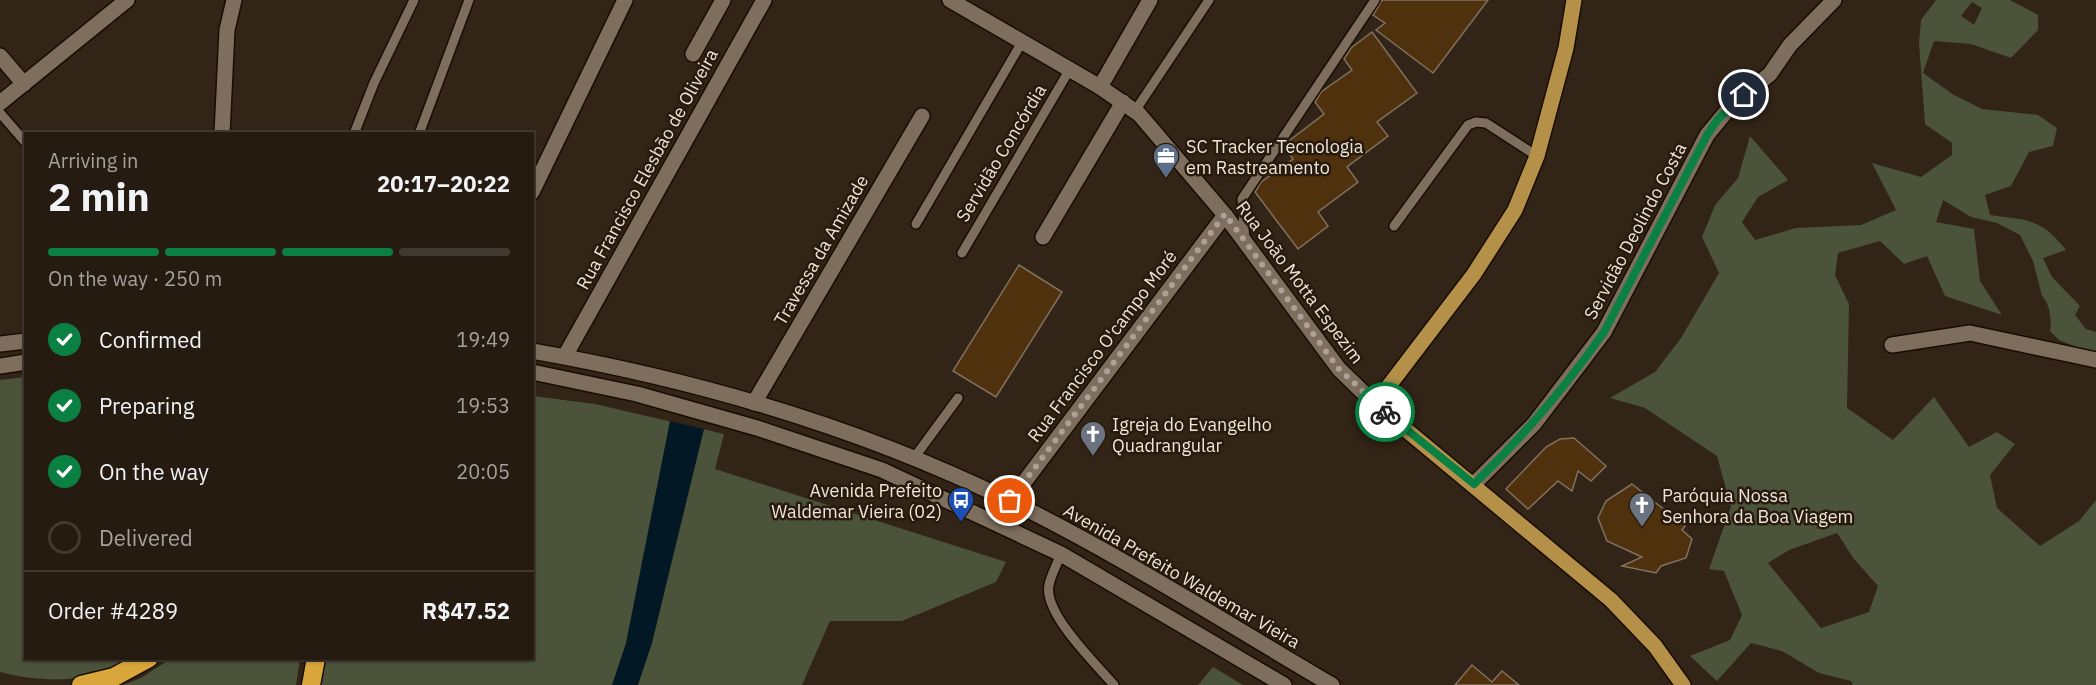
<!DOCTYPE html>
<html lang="en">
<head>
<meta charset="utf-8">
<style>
	body { margin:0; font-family:"IBM Plex Sans",sans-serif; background:#32281e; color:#f1f3f6; height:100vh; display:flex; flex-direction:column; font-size:22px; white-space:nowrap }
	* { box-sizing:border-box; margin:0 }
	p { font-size:20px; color:#a4a19f }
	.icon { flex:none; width:33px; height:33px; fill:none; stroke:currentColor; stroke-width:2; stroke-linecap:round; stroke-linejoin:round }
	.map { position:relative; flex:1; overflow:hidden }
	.details { position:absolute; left:24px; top:132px; width:510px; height:528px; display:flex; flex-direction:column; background:#261b10; border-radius:0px; box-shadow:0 2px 4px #0004,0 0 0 2px #423930 }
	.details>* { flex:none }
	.pin { position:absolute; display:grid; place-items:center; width:51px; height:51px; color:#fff; margin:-26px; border:3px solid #fff; border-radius:50%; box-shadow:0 2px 6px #0007 }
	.courier { position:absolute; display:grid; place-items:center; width:60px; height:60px; margin:-30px; border:4px solid #0b8043; border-radius:50%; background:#fff; color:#222; box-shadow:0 2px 8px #0007 }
	.headline em { font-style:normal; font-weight:800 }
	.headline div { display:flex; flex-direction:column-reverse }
	.headline { display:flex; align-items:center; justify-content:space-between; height:102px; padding:0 24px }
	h1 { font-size:39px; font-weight:800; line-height:45px }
	.bar { display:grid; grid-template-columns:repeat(4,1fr); gap:9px 6px; align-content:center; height:72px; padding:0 24px }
	.bar i { height:8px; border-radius:4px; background:#423930 }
	.bar .current { background:#0b8043 }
	.bar p { grid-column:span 4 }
	.line { display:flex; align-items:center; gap:15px; padding:0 24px; border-top:2px solid #423930 }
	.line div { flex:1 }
	ol { padding:0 24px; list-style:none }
	li { display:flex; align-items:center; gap:18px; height:66px }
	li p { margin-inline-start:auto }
	li .icon { padding:6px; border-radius:50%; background:#0b8043; color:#fff; stroke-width:4 }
	li:last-child { color:#a4a19f }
	li i { width:33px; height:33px; border:3px solid #423930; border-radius:50% }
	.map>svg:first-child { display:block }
	.green { fill:#4b533a; fill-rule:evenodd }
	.water { fill:#021825 }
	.building { fill:#4f310d; stroke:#817161; stroke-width:1.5 }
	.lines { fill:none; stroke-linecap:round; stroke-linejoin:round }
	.lane-casing { stroke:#190d02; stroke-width:12 }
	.street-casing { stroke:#190d02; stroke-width:18 }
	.secondary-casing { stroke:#190d02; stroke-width:18 }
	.primary-casing { stroke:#190d02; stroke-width:18 }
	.highway-casing { stroke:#190d02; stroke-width:21 }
	.lane { stroke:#7e6e5e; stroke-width:9 }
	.street { stroke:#7e6e5e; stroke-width:15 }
	.secondary { stroke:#7e6e5e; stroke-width:15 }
	.primary { stroke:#b49049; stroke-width:15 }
	.highway { stroke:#d8a63b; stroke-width:18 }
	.done { stroke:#aca196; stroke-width:6; stroke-dasharray:0 10.8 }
	.route { stroke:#0b8043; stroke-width:8 }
	.labels { text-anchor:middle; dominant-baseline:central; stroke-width:5; stroke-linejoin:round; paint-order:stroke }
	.poi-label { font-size:18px; fill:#ede4db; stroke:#281b0d; text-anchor:start }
	.street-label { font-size:18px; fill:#ede4db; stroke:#281b0d }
</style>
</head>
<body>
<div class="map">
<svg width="2096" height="685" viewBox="0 0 2096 685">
	<rect width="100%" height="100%" fill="#322416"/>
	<g class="green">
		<path d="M 1936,0 L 2010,0 L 2038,15 L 2038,30 L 2011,58 L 1971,44 L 1934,41 L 1923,73 L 1954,95 L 1982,109 L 2038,115 L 2057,128 L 2053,146 L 2029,152 L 2011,186 L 1985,195 L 1990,215 C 2027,220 2041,218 2066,250 L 2043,258 L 2052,277 L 2080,306 L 2075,315 L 2086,329 L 2096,332 L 2096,355 L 2059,340 L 2050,331 C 2052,321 2050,304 2042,296 L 2033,261 L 2020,235 L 1997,223 L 1971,217 L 1943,200 L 1936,222 L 1974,229 L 1980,281 L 2002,315 L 1945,296 L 1927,256 L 1904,264 L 1880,241 L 1838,253 L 1835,275 L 1849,304 L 1847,408 L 1893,440 L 1934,397 L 1969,447 L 1997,432 L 2015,444 L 1990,475 L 1997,508 L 2040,546 L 2079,521 L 2096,500 L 2096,685 L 1853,685 L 1851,681 L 1819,673 L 1782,651 L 1751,643 L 1717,681 L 1690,656 L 1730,640 L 1742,615 L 1724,571 L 1709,569 L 1731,507 L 1717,456 L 1645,408 L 1610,398 L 1655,372 L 1681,338 L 1719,273 L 1702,237 L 1715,205 L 1738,178 L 1750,136 L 1788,180 L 1758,197 L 1742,222 L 1755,240 L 1796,228 L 1861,225 L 1896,210 L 1872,163 L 1921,177 L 1952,155 L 1952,143 L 1925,124 L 1919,43 L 1921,20 ZM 1972,2 L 1982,8 L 1974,25 L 1961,16 ZM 1837,533 L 1854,559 L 1878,586 L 1869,612 L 1821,628 L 1768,563 L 1789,550 Z"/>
		<path d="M 25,377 L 26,658 L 133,659 C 97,684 40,683 0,672 L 0,380 Z"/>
		<polygon points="533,396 595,404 724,434 715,469 1006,562 996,582 902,621 830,621 802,685 319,685 325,659 532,658"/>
		<polygon points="170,659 170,658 300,659 296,685 123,685 141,678"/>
		<polygon points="1213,667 1243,685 1198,685"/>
	</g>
	<polygon class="water" points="670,421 704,429 652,643 638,685 612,685 626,643"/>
	<g class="building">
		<polygon points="1382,0 1488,0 1433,73 1376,30 1385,23 1373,15"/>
		<polygon points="1372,32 1417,93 1377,122 1388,136 1347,167 1358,182 1318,212 1328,226 1298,249 1255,192 1261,182 1293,159 1285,148 1290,140 1324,114 1315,102 1321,92 1352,70 1344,59 1351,48"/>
		<polygon points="1019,265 1062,292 996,397 953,371"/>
		<polygon points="1574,438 1606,466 1591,481 1578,471 1572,491 1558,481 1528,509 1506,489 1546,447 1560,439"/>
		<polygon points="1632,484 1685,526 1682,530 1692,539 1686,558 1661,566 1656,573 1622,566 1642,557 1607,541 1598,518 1606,501"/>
		<polygon points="1472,665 1492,682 1502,671 1519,685 1455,685"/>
	</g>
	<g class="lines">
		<g class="lane-casing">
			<g id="lane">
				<polyline points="1135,111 1209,0"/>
				<polyline points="0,113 26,143"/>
				<polyline points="354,134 374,83 414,0"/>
				<polyline points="419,134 469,0"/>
				<polyline points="916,224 1022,42"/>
				<polyline points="1394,226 1468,125 1476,122 1486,123 1537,156"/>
				<polyline points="1245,240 1242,199 1375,0"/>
				<polyline points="962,253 1070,69"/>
				<polyline points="914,458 958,398"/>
				<path d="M 1061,554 C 1057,564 1051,575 1049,585 C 1043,613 1096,664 1114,685"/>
			</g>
		</g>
		<g class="street-casing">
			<g id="street">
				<polyline points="693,54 723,0"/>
				<polyline points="0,56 24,84"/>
				<polyline points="1100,87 1150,0"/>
				<polyline points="222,134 227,30 234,0"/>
				<polyline points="1043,237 1123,102"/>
				<polyline points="1892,345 1970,333 2096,360"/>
				<polyline points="565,356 764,0"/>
				<polyline points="754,403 922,116"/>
				<polyline points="1474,484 1534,424 1604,332 1707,135 1731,106 1770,74 1790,45 1834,0"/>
				<polyline points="1010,501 1225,215"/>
			</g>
		</g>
		<g class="secondary-casing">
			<g id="secondary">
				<polyline points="950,0 1100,87 1139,114 1225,215 1339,369 1375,404"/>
				<polyline points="0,103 127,0"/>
				<polyline points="532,192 625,0"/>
				<polyline points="0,344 26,341"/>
				<path d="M 532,351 C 697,380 862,428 1012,502 C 1122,556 1226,623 1332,685"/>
				<polyline points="0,366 26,362"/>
				<polyline points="532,372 637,394 757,428 882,470 1061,554 1284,685"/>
			</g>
		</g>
		<g class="primary-casing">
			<polyline id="primary" points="1574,0 1566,48 1537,156 1515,210 1474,274 1375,404 1611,600 1655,646 1683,685"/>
		</g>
		<g class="highway-casing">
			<g id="highway">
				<polyline points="81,685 114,677 149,658"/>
				<polyline points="311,685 316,658"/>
			</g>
		</g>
		<use href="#lane" class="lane"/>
		<use href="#street" class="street"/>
		<use href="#secondary" class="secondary"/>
		<use href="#primary" class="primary"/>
		<use href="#highway" class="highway"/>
	</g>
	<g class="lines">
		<polyline class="done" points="1010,501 1225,214 1339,369 1385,412"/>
		<path class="route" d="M 1385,412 L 1474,484 C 1523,437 1565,388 1604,332 L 1707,135 L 1718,119 L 1744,95"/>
	</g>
	<defs>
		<g id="office-pin" transform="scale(1.35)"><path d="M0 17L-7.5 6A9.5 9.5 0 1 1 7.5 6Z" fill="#5c6f8a" stroke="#281b0d"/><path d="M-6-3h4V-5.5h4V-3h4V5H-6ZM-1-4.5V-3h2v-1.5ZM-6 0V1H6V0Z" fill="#fff"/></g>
		<g id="church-pin" transform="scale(1.35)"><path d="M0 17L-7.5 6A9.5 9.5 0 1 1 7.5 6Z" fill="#6b7280" stroke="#281b0d"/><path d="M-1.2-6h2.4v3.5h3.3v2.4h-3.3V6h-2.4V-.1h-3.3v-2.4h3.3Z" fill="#fff"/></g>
		<g id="bus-pin" transform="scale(1.35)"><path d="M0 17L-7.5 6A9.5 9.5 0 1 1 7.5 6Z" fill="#1a4fb4" stroke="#281b0d"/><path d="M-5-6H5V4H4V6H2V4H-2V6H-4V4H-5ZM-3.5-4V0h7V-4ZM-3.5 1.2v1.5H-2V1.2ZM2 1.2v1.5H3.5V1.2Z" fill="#fff"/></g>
	</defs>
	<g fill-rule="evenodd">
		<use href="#office-pin" x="1166" y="156"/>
		<use href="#church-pin" x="1093" y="434"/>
		<use href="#bus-pin" x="961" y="500"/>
		<use href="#church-pin" x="1642" y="505"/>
	</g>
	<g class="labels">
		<g class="poi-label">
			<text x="1186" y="146">SC Tracker Tecnologia<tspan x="1186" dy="21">em Rastreamento</tspan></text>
			<text x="1112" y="424">Igreja do Evangelho<tspan x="1112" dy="21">Quadrangular</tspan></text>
			<text x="942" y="490" text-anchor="end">Avenida Prefeito<tspan x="942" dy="21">Waldemar Vieira (02)</tspan></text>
			<text x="1662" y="495">Paróquia Nossa<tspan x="1662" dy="21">Senhora da Boa Viagem</tspan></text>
		</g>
		<g class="street-label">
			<text transform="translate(1001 153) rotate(-59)">Servidão Concórdia</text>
			<text transform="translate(647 169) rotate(-61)">Rua Francisco Elesbão de Oliveira</text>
			<text transform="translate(1635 231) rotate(-62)">Servidão Deolindo Costa</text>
			<text transform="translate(821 250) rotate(-60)">Travessa da Amizade</text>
			<text transform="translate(1300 282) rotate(53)">Rua João Motta Espezim</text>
			<text transform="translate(1102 346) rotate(-53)">Rua Francisco O'campo Moré</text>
			<text transform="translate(1182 576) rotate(30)">Avenida Prefeito Waldemar Vieira</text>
		</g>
	</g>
</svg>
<div class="pin" style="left:1010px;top:501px;background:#ea580c"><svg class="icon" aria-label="bag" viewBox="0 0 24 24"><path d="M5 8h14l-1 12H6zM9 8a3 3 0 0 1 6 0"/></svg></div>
<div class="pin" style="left:1744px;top:95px;background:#1f2937"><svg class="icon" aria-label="home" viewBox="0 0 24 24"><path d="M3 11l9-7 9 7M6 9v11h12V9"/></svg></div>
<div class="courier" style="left:1385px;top:412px"><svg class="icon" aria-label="bike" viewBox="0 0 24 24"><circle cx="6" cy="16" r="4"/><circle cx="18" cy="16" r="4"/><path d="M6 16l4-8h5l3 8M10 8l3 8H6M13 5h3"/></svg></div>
<section class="details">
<div class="headline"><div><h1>2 min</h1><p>Arriving in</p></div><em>20:17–20:22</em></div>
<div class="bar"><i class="current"></i><i class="current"></i><i class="current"></i><i></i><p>On the way · 250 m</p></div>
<ol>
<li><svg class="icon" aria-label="check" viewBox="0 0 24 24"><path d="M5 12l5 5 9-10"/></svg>Confirmed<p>19:49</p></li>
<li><svg class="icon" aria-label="check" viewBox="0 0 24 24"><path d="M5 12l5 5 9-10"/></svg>Preparing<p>19:53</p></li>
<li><svg class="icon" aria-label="check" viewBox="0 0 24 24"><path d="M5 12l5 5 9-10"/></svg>On the way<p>20:05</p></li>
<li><i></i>Delivered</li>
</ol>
<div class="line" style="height:78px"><div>Order #4289</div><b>R$47.52</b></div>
</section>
</div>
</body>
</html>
